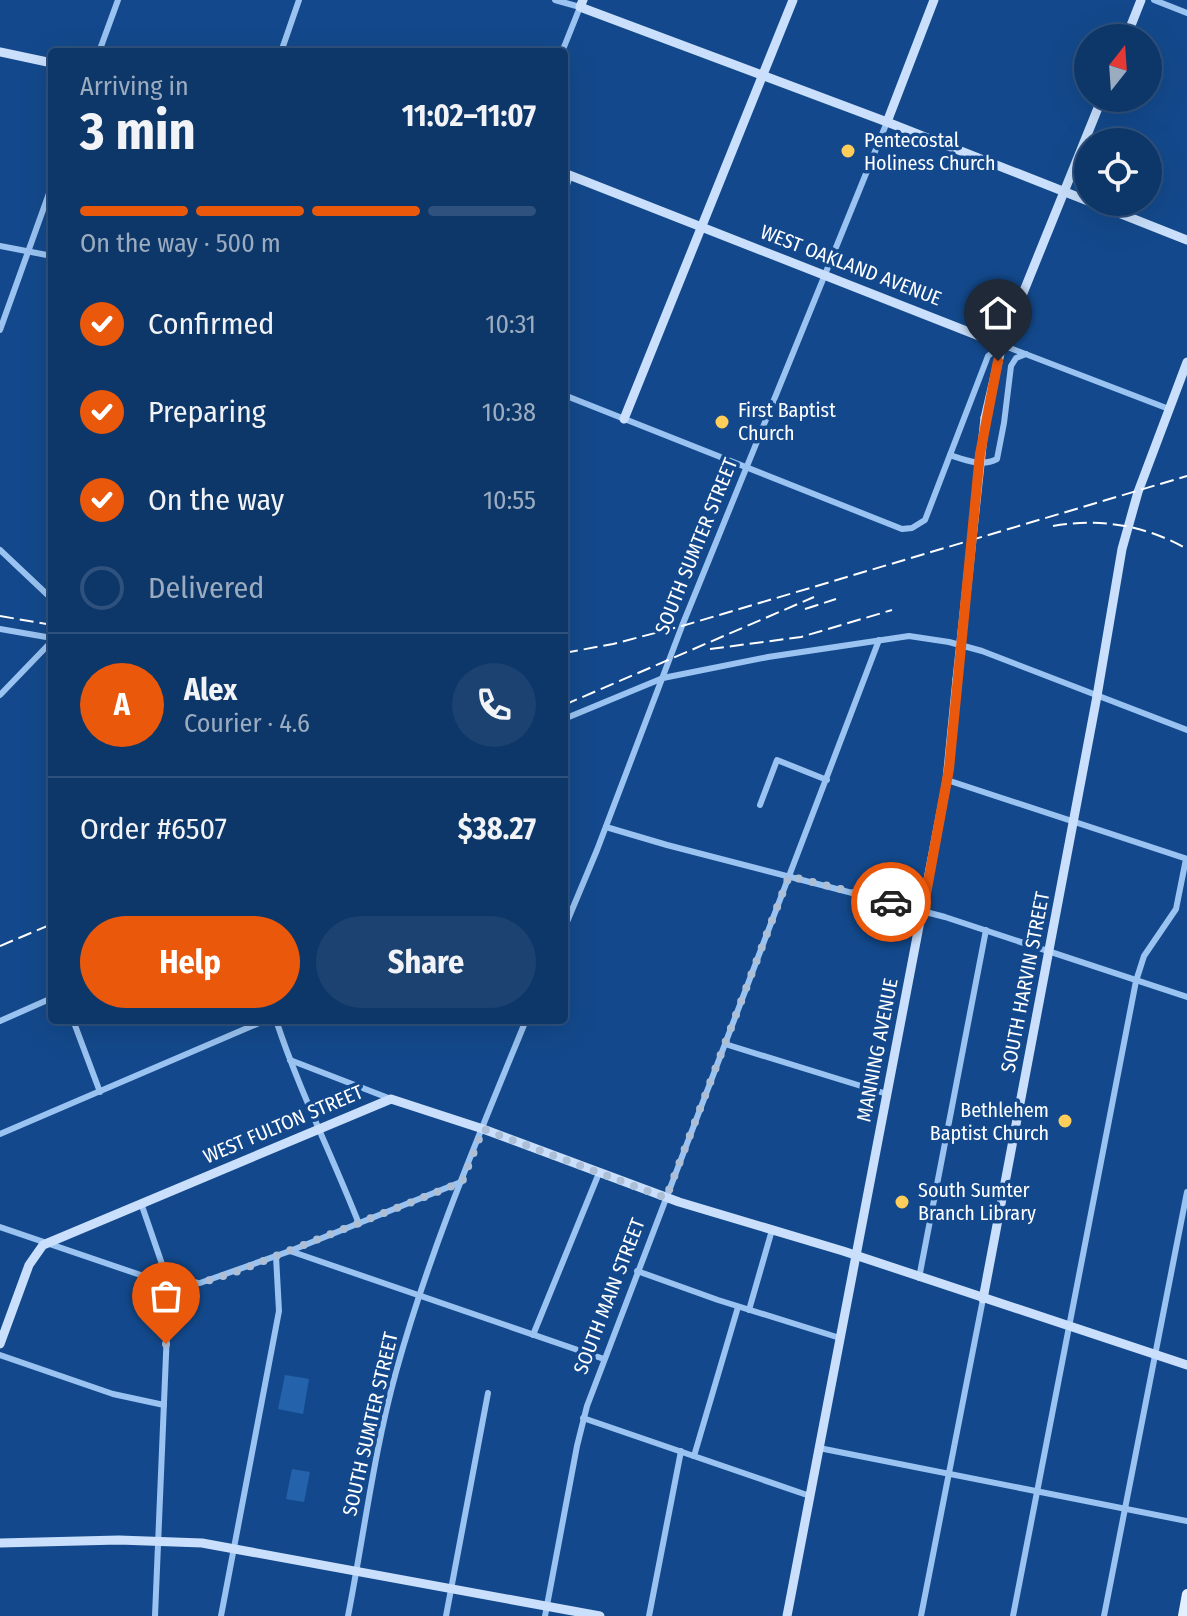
<!DOCTYPE html>
<html lang="en">
<head>
<meta charset="utf-8">
<style>
	body { margin:0; font-family:"Fira Sans Condensed",sans-serif; background:#1c4271; color:#f1f3f6; height:100vh; display:flex; flex-direction:column; font-size:30px; white-space:nowrap }
	* { box-sizing:border-box; margin:0 }
	p { font-size:26px; color:#9bacc0 }
	.icon { flex:none; width:44px; height:44px; fill:none; stroke:currentColor; stroke-width:2; stroke-linecap:round; stroke-linejoin:round }
	.map { position:relative; flex:1; overflow:hidden }
	.details { position:absolute; left:48px; top:48px; width:520px; height:976px; display:flex; flex-direction:column; background:#0e3769; border-radius:8px; box-shadow:0 8px 32px #0002,0 0 0 2px #2e517d }
	.details>* { flex:none }
	.needle { width:52px; rotate:17deg }
	.buttons { position:absolute; left:1074px; top:24px; display:grid; gap:16px }
	.buttons a { display:grid; place-items:center; width:88px; height:88px; border-radius:50%; background:#0e3769; box-shadow:0 8px 32px #0002,0 0 0 2px #2e517d; font-size:40px }
	.pin { position:absolute; display:grid; place-items:center; width:68px; height:68px; color:#fff; margin:-82px -34px; border-radius:50% 50% 50% 0; rotate:-45deg; box-shadow:0 0 8px #0007 }
	.pin .icon { rotate:45deg }
	.courier { position:absolute; display:grid; place-items:center; width:80px; height:80px; margin:-40px; border:6px solid #ea580c; border-radius:50%; background:#fff; color:#222; box-shadow:0 2px 10px #0007 }
	.head em { font-style:normal; font-weight:700 }
	.head div { display:flex; flex-direction:column-reverse }
	.head { display:flex; align-items:center; justify-content:space-between; height:136px; padding:0 32px }
	h1 { font-size:52px; font-weight:700; line-height:60px }
	.bar { display:grid; grid-template-columns:repeat(4,1fr); gap:12px 8px; align-content:center; height:96px; padding:0 32px }
	.bar i { height:10px; border-radius:6px; background:#2e517d }
	.bar .selected { background:#ea580c }
	.bar p { grid-column:span 4 }
	.line { display:flex; align-items:center; gap:20px; padding:0 32px; border-top:2px solid #2e517d }
	.line div { flex:1 }
	.round { display:grid; place-items:center; flex:none; width:84px; height:84px; border-radius:42px; background:#1c4271 }
	ol { padding:0 32px; list-style:none }
	li { display:flex; align-items:center; gap:24px; height:88px }
	li p { margin-inline-start:auto }
	li .icon { padding:8px; border-radius:50%; background:#ea580c; color:#fff; stroke-width:4 }
	li:last-child { color:#9bacc0 }
	li i { width:44px; height:44px; border:4px solid #2e517d; border-radius:50% }
	.button { display:flex; gap:16px; margin-top:auto; padding:16px 32px }
	.button a { flex:1; height:92px; border-radius:48px; background:#ea580c; color:#fff; font-size:32px; font-weight:700; line-height:92px; text-align:center }
	.button a+a { background:#1c4271; color:#f1f3f6 }
	.map>svg:first-child { display:block }
	.green { fill:#2463ab }
	.lines { fill:none; stroke-linecap:round; stroke-linejoin:round }
	.street { stroke:#9ac3f1; stroke-width:6 }
	.secondary { stroke:#c9dffb; stroke-width:9 }
	.primary { stroke:#e4efff; stroke-width:10 }
	.rail { stroke:#fff; stroke-width:2; stroke-dasharray:14 6; stroke-linecap:butt }
	.secondary-bridge { stroke:#c9dffb; stroke-width:9 }
	.done { stroke:#acbfd7; stroke-width:8; stroke-dasharray:0 14.4 }
	.route { stroke:#ea580c; stroke-width:10 }
	.poi-dot { fill:#ffcd5a; stroke:#13498c; stroke-width:3 }
	.labels { text-anchor:middle; dominant-baseline:central; stroke-width:7; stroke-linejoin:round; paint-order:stroke }
	.poi-label { font-size:20px; fill:#fff; stroke:#13498c; text-anchor:start }
	.street-label { font-size:20px; fill:#fff; stroke:#13498c }
</style>
</head>
<body>
<div class="map">
<svg width="1187" height="1616" viewBox="0 0 1187 1616">
	<rect width="100%" height="100%" fill="#13498c"/>
	<g class="green">
		<polygon points="285,1375 309,1379 303,1414 278,1409"/>
		<polygon points="292,1469 310,1472 304,1502 286,1499"/>
	</g>
	<g class="lines">
		<g class="street">
			<polyline points="555,0 580,7 562,52"/>
			<polyline points="1154,0 1187,13"/>
			<polyline points="99,52 118,0"/>
			<polyline points="281,52 299,0"/>
			<polyline points="564,194 570,176"/>
			<polyline points="0,246 52,256"/>
			<polyline points="0,330 52,185"/>
			<polyline points="564,395 902,529 912,528 925,520 988,356 1002,345 1169,409"/>
			<path d="M 950,455 C 965,460 982,467 997,459 L 1004,423 L 1011,366 L 1016,358 L 1026,354"/>
			<polyline points="0,550 52,599"/>
			<polyline points="0,629 52,638"/>
			<polyline points="0,695 52,641"/>
			<polyline points="564,719 663,678 768,657 909,636 949,642 982,651 1187,730"/>
			<polyline points="947,780 1187,859"/>
			<polyline points="760,805 777,760 827,780"/>
			<polyline points="606,827 667,845 945,917 1187,997"/>
			<polyline points="564,929 597,850 682,626 887,122"/>
			<polyline points="73,1020 100,1092"/>
			<path d="M 276,1020 C 299,1090 332,1155 359,1224"/>
			<polyline points="0,1021 52,998"/>
			<polyline points="725,1044 887,1094"/>
			<polyline points="290,1060 391,1099"/>
			<polyline points="0,1134 266,1020"/>
			<polyline points="141,1203 162,1264 159,1281"/>
			<polyline points="0,1227 164,1283 180,1285 200,1283 290,1251 604,1359"/>
			<polyline points="290,1251 461,1182"/>
			<polyline points="637,1271 718,1300 840,1338"/>
			<polyline points="919,1278 986,930"/>
			<polyline points="749,1310 772,1230"/>
			<polyline points="533,1335 599,1173"/>
			<polyline points="0,1355 113,1394 164,1405"/>
			<polyline points="583,1418 810,1496"/>
			<polyline points="819,1448 1187,1521"/>
			<polyline points="694,1456 738,1307"/>
			<polyline points="155,1616 169,1284"/>
			<polyline points="221,1616 279,1311 276,1256"/>
			<path d="M 348,1616 C 364,1535 374,1451 396,1372 C 429,1252 479,1135 526,1020"/>
			<polyline points="446,1616 488,1393"/>
			<polyline points="545,1616 577,1446 587,1406 879,640"/>
			<polyline points="649,1616 681,1451"/>
			<polyline points="921,1616 983,1299"/>
			<polyline points="1013,1616 1136,981 1144,956 1176,909 1186,859"/>
			<polyline points="1104,1616 1187,1192"/>
		</g>
		<g class="secondary">
			<polyline points="583,0 580,7 887,122 1088,201"/>
			<polyline points="1126,38 1141,0"/>
			<polyline points="0,52 52,63"/>
			<polyline points="887,122 934,0"/>
			<polyline points="564,173 1002,345"/>
			<polyline points="1091,202 1187,240"/>
			<polyline points="985,418 1002,345 1102,98"/>
			<polyline points="624,419 793,0"/>
			<polyline points="983,1299 1097,696 1122,549 1138,492 1187,362"/>
			<polyline points="0,1344 29,1265 43,1245 391,1099 483,1129 679,1202 843,1251 1187,1365"/>
			<polyline points="0,1543 119,1540 202,1543 600,1616"/>
			<polyline points="787,1616 947,780 957,679"/>
		</g>
		<polyline class="primary" points="1183,1616 1187,1594"/>
		<g class="rail">
			<path d="M 1053,526 C 1100,518 1145,525 1187,549"/>
			<polyline points="805,609 836,599"/>
			<polyline points="0,616 52,625"/>
			<polyline points="710,649 801,637 892,610"/>
			<polyline points="564,653 613,644 682,626 1187,476"/>
			<polyline points="564,705 814,597"/>
			<polyline points="0,946 52,924"/>
		</g>
		<polyline class="secondary-bridge" points="957,679 985,418"/>
	</g>
	<g class="lines">
		<polyline class="done" points="166,1344 169,1284 200,1283 233,1273 462,1182 483,1129 666,1198 789,876 891,902"/>
		<polyline class="route" points="891,902 923,910 949,769 980,454 998,361"/>
	</g>
	<g class="poi-dot">
		<circle cx="848" cy="151" r="8"/>
		<circle cx="722" cy="422" r="8"/>
		<circle cx="1065" cy="1121" r="8"/>
		<circle cx="902" cy="1202" r="8"/>
	</g>
	<g class="labels">
		<g class="poi-label">
			<text x="864" y="140">Pentecostal<tspan x="864" dy="23">Holiness Church</tspan></text>
			<text x="738" y="410">First Baptist<tspan x="738" dy="23">Church</tspan></text>
			<text x="1049" y="1110" text-anchor="end">Bethlehem<tspan x="1049" dy="23">Baptist Church</tspan></text>
			<text x="918" y="1190">South Sumter<tspan x="918" dy="23">Branch Library</tspan></text>
		</g>
		<g class="street-label">
			<text transform="translate(851 265) rotate(21)">WEST OAKLAND AVENUE</text>
			<text transform="translate(696 546) rotate(-68)">SOUTH SUMTER STREET</text>
			<text transform="translate(1025 982) rotate(-79)">SOUTH HARVIN STREET</text>
			<text transform="translate(877 1050) rotate(-79)">MANNING AVENUE</text>
			<text transform="translate(283 1124) rotate(-23)">WEST FULTON STREET</text>
			<text transform="translate(609 1296) rotate(-69)">SOUTH MAIN STREET</text>
			<text transform="translate(370 1424) rotate(-77)">SOUTH SUMTER STREET</text>
		</g>
	</g>
</svg>
<div class="buttons">
<a><svg class="needle" viewBox="-14 -14 28 28"><path d="M0-13l5 13h-10z" fill="#e53935"/><path d="M0 13l5-13h-10z" fill="#9bacc0"/></svg></a>
<a><svg class="icon" aria-label="locate" viewBox="0 0 24 24"><circle cx="12" cy="12" r="6"/><path d="M12 2v4M12 18v4M2 12h4M18 12h4"/></svg></a>
</div>
<div class="pin" style="left:166px;top:1344px;background:#ea580c"><svg class="icon" aria-label="bag" viewBox="0 0 24 24"><path d="M5 8h14l-1 12H6zM9 8a3 3 0 0 1 6 0"/></svg></div>
<div class="pin" style="left:998px;top:361px;background:#1f2937"><svg class="icon" aria-label="home" viewBox="0 0 24 24"><path d="M3 11l9-7 9 7M6 9v11h12V9"/></svg></div>
<div class="courier" style="left:891px;top:902px"><svg class="icon" aria-label="car" viewBox="0 0 24 24"><path d="M5 17H2v-5l4-1 3-4h7l3 4 3 1v5h-3M9 17h6M6 11h13"/><circle cx="7" cy="17" r="2"/><circle cx="17" cy="17" r="2"/></svg></div>
<section class="details">
<div class="head"><div><h1>3 min</h1><p>Arriving in</p></div><em>11:02–11:07</em></div>
<div class="bar"><i class="selected"></i><i class="selected"></i><i class="selected"></i><i></i><p>On the way · 500 m</p></div>
<ol>
<li><svg class="icon" aria-label="check" viewBox="0 0 24 24"><path d="M5 12l5 5 9-10"/></svg>Confirmed<p>10:31</p></li>
<li><svg class="icon" aria-label="check" viewBox="0 0 24 24"><path d="M5 12l5 5 9-10"/></svg>Preparing<p>10:38</p></li>
<li><svg class="icon" aria-label="check" viewBox="0 0 24 24"><path d="M5 12l5 5 9-10"/></svg>On the way<p>10:55</p></li>
<li><i></i>Delivered</li>
</ol>
<div class="line" style="height:144px"><b class="round" style="background:#ea580c;color:#fff">A</b><div><b>Alex</b><p>Courier · 4.6</p></div><a class="round"><svg class="icon" aria-label="phone" viewBox="0 0 24 24"><path d="M5 4h4l2 5-3 2q2 4 5 5l2-3 5 2v4C11 20 4 13 5 4z"/></svg></a></div>
<div class="line" style="height:104px"><div>Order #6507</div><b>$38.27</b></div>
<div class="button"><a>Help</a><a>Share</a></div>
</section>
</div>
</body>
</html>
